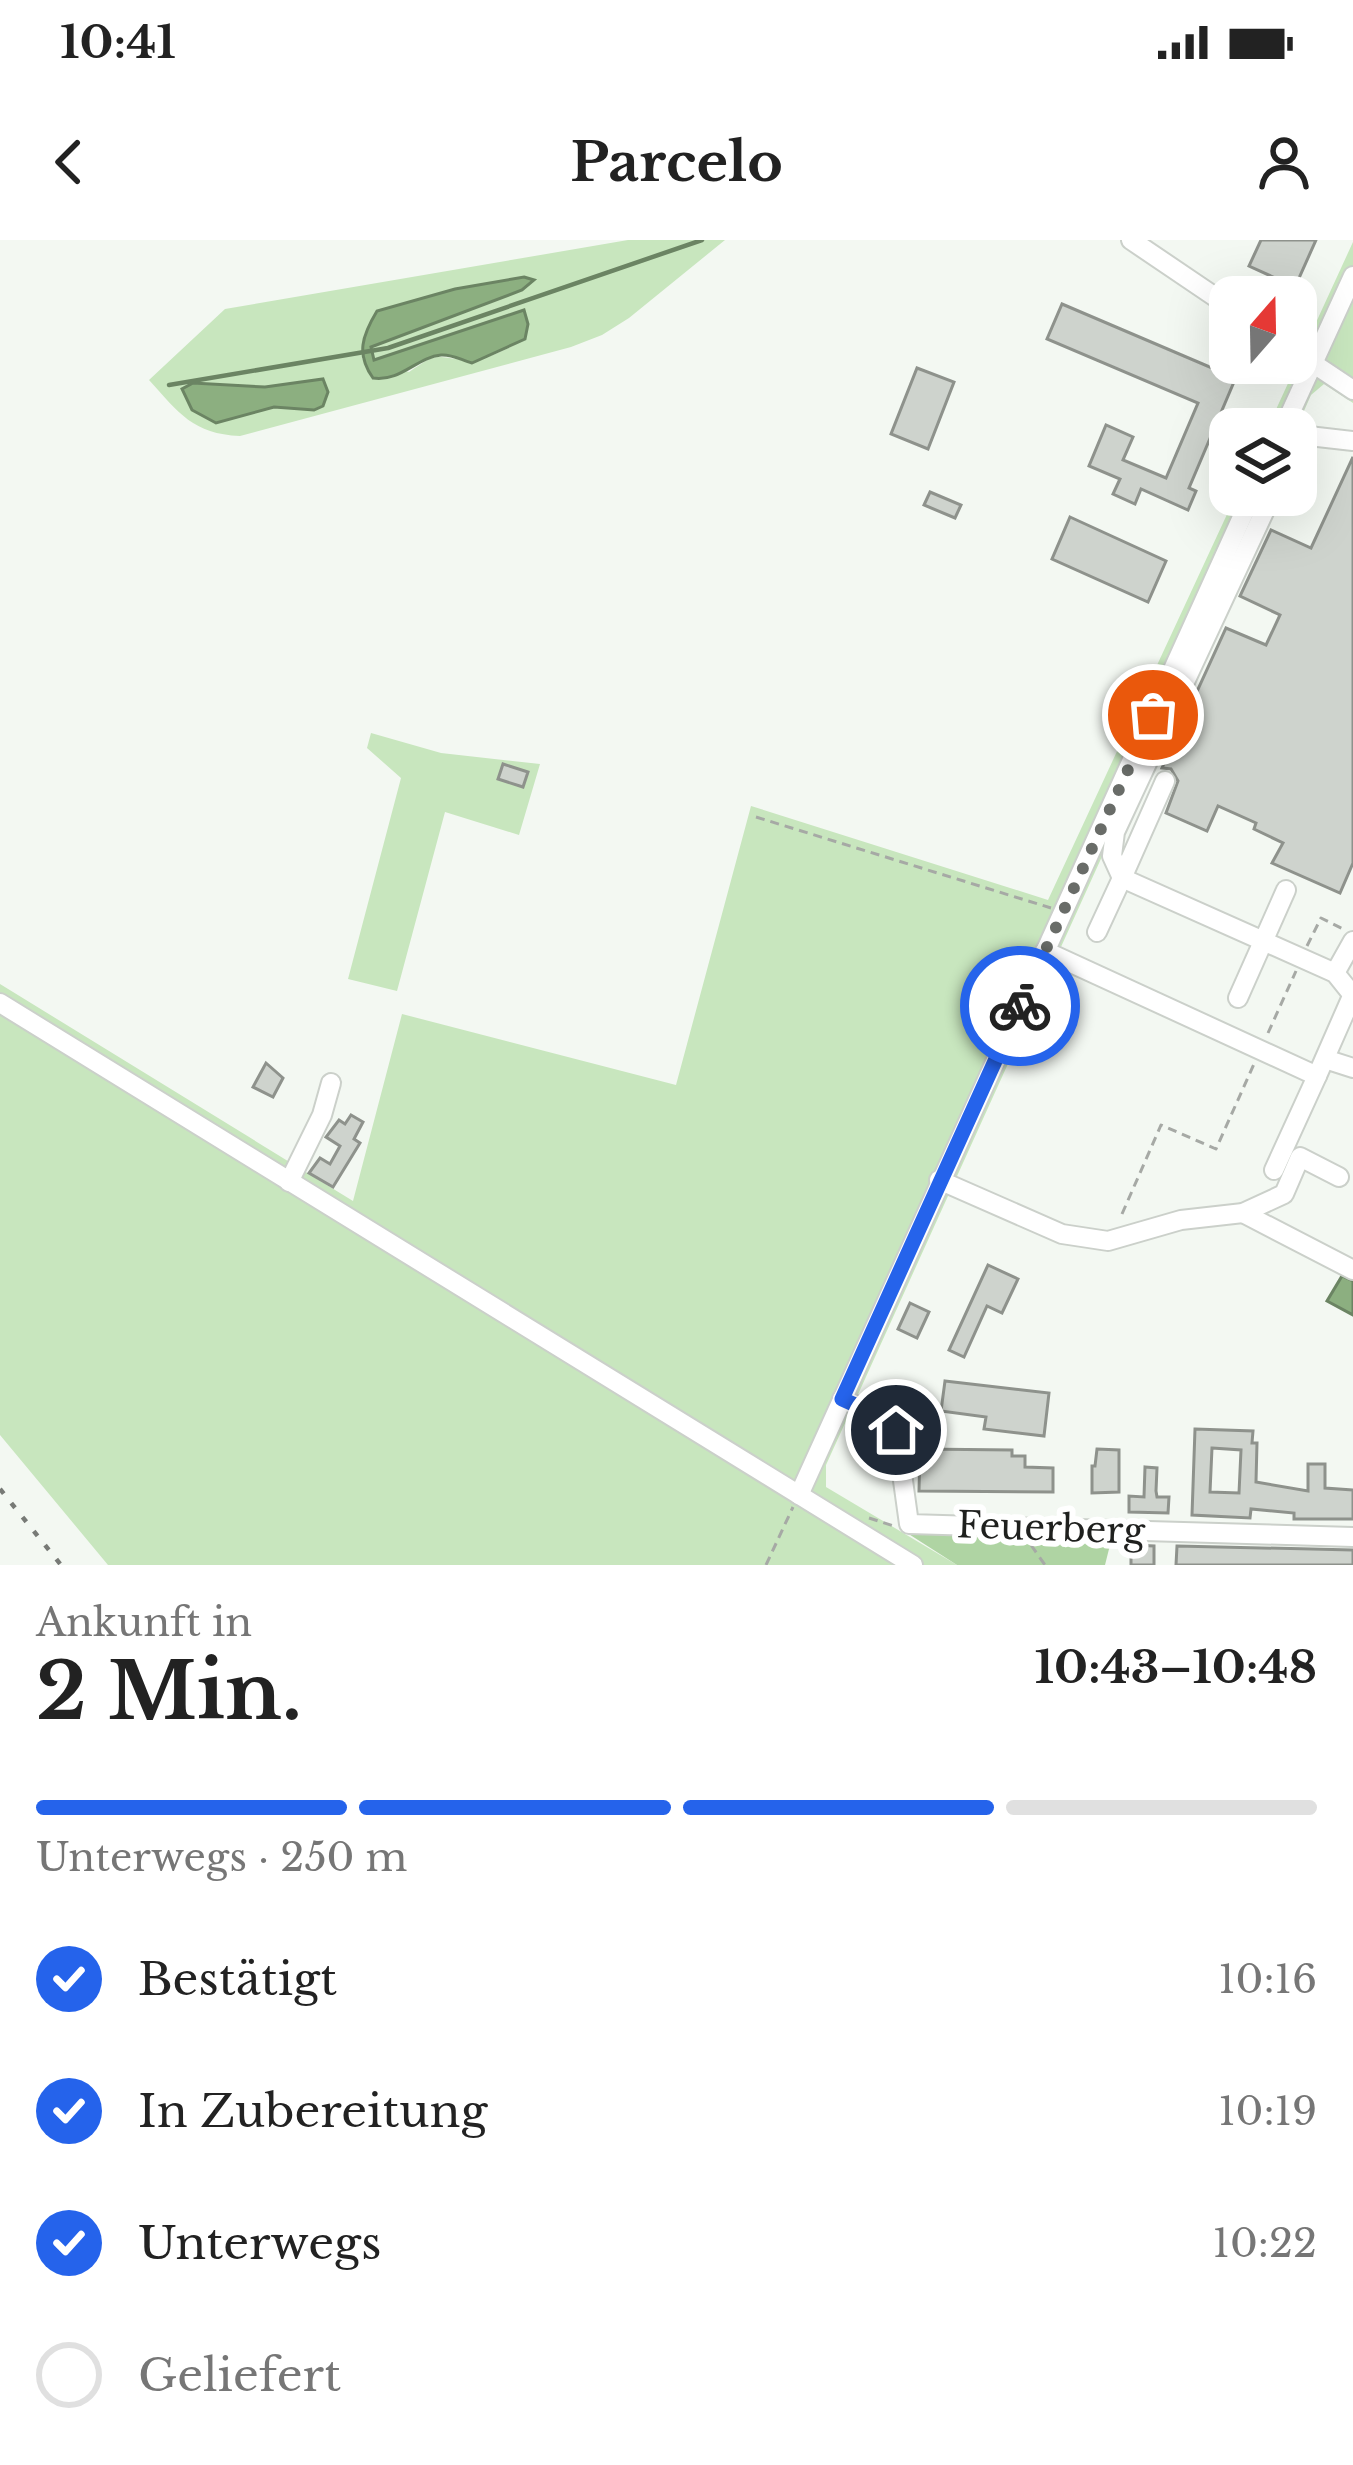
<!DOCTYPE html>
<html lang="de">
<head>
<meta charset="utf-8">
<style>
	body { margin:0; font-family:"Libre Baskerville",serif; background:#f2f2f2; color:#222; height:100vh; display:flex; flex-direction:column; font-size:45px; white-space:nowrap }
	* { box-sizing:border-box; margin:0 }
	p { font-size:39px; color:#767676 }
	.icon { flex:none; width:66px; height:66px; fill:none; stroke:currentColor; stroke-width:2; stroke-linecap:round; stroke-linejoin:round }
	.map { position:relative; height:1325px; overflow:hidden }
	.drawer { display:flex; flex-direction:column; background:#fff; flex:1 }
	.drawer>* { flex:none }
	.needle { width:78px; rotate:20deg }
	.fabs { position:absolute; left:1209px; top:36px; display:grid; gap:24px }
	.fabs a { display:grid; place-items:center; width:108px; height:108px; border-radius:24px; background:#fff; box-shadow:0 12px 48px #0002; font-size:60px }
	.pin { position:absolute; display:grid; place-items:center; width:102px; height:102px; color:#fff; margin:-51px; border:6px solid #fff; border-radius:50%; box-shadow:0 3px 12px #0007 }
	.courier { position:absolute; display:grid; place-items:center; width:120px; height:120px; margin:-60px; border:9px solid #2563eb; border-radius:50%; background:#fff; color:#222; box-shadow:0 3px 15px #0007 }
	.summary em { font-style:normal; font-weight:700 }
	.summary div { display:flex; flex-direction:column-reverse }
	.summary { display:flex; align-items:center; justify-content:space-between; height:204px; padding:0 36px }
	h1 { font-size:78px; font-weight:700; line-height:90px }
	.bar { display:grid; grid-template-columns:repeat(4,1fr); gap:18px 12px; align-content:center; height:144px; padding:0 36px }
	.bar i { height:15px; border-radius:9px; background:#e0e0e0 }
	.bar .active { background:#2563eb }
	.bar p { grid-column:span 4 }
	ol { padding:0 36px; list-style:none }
	li { display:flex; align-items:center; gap:36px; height:132px }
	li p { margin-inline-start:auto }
	li .icon { padding:12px; border-radius:50%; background:#2563eb; color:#fff; stroke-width:4 }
	li:last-child { color:#767676 }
	li i { width:66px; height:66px; border:6px solid #e0e0e0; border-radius:50% }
	.status { display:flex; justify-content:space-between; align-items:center; height:84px; padding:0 60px; background:#fff; direction:ltr }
	.status svg { height:33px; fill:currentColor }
	header { display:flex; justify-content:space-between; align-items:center; height:156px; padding:0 36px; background:#fff; font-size:54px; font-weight:700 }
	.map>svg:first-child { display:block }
	.green { fill:#c8e6be; fill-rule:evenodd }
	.forest { fill:#afd4a3 }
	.water { fill:#8caf80; stroke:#6b8463; stroke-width:3 }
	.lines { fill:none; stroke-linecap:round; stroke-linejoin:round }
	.stream { stroke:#6b8463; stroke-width:4.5 }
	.building { fill:#ced3cd; stroke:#8e928c; stroke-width:3; fill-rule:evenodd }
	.minor-casing { stroke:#cbd0ca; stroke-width:22 }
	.path { stroke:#a6a9a5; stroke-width:3; stroke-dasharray:9 6; stroke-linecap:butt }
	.minor { stroke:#fff; stroke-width:18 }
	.rail { stroke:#777a76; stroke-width:4.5; stroke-dasharray:6 12; stroke-linecap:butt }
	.done { stroke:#696c68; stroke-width:12; stroke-dasharray:0 21.6 }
	.route { stroke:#2563eb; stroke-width:15 }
	.labels { text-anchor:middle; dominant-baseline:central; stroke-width:12; stroke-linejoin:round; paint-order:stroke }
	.street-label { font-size:36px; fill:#1f201e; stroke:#fff }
</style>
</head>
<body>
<div class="status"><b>10:41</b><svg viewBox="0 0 49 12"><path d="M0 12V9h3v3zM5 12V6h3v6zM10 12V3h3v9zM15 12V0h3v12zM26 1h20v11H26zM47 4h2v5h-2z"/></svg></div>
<header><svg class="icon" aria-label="back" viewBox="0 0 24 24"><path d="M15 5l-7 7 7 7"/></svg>Parcelo<svg class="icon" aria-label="person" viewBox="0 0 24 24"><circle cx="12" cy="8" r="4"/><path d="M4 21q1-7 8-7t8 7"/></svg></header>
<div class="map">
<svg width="1353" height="1325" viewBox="0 0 1353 1325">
	<rect width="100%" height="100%" fill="#f3f8f2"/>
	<g class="green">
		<path d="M 628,0 L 725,0 L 629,78 L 602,95 L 571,107 L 240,196 C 193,194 179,173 149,140 L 225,69 ZM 533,40 L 522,50 L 371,107 L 374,120 L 525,99 C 508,108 482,124 461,120 C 432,115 435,115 409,132 L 362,119 L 365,93 L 378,71 ZM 323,140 L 327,152 L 323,166 L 314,170 L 274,167 L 217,183 L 192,170 L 193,143 L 265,147 Z"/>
		<polygon points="1353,2 1353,163 1324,144 1311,155 1296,189 1267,189"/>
		<polygon points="1236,255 1266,255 826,1225 826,1247 957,1325 108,1325 0,1195 0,744 353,961 402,774 676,845 751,566 1048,660"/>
		<polygon points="371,493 441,513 540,524 519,595 445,572 397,751 348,739 401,538 367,508"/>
	</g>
	<polygon class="forest" points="904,1291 1112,1297 1105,1325 957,1325"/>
	<g class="water">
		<path d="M 524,37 L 534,40 L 522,50 L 371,107 L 374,120 L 524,70 L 528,84 L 525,99 L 472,123 C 461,120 452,114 441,115 C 417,117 401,142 373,138 C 356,114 362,96 377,71 L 455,49 Z"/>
		<polygon points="323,139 328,152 323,166 314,170 274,167 216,183 192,170 182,149 193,143 265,147"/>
		<polygon points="1342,1036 1353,1041 1353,1075 1327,1061"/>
	</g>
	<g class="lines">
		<polyline class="stream" points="169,145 388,108 702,0"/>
	</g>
	<g class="building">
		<polygon points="1261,0 1316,0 1295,47 1249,26"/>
		<polygon points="1062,64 1212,128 1230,87 1230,123 1242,123 1189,248 1196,251 1188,270 1141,249 1135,264 1113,254 1120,239 1089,226 1106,185 1133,197 1123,220 1166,238 1198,163 1047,99"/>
		<polygon points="917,128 954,142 928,209 891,194"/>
		<polygon points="1353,217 1353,623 1340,653 1272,623 1283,603 1254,589 1256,583 1218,566 1207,591 1166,573 1178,541 1171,529 1162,528 1226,388 1266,405 1280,375 1240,356 1271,290 1311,308"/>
		<polygon points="930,252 961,265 955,278 924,265"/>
		<polygon points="1070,277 1166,321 1148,362 1052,319"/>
		<polygon points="503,524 528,532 523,547 498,539"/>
		<polygon points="266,823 283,838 273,857 253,847"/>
		<polygon points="351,875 363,882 354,899 360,903 333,947 309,933 320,918 330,924 340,906 326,897 339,880 345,884"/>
		<polygon points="988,1025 1018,1039 1002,1073 987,1066 964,1117 949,1110"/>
		<polygon points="910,1063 929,1072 917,1098 898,1089"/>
		<polygon points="945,1141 1049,1153 1044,1196 984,1189 986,1177 941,1171"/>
		<path d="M 1195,1189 L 1253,1191 L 1252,1203 L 1257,1203 L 1256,1242 L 1308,1251 L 1308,1224 L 1325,1224 L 1325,1248 L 1353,1250 L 1353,1279 L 1294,1279 L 1294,1273 L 1251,1269 L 1250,1278 L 1192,1275 ZM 1212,1208 L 1241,1210 L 1239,1253 L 1210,1252 Z"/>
		<polygon points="920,1209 1012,1210 1012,1216 1025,1216 1025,1227 1053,1228 1053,1252 919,1251"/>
		<polygon points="1097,1209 1119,1210 1119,1252 1092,1253 1092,1226 1095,1226"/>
		<polygon points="1145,1227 1157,1228 1156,1251 1157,1257 1169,1257 1168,1273 1129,1272 1129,1256 1144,1257"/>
		<polygon points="1131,1305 1154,1306 1154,1325 1131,1325"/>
		<polygon points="1177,1306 1353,1310 1353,1325 1176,1325"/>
	</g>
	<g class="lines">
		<g class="minor-casing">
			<g id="minor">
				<polyline points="1131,0 1230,67"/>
				<polyline points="1296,112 1353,150"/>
				<polyline points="1283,189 1353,36"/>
				<polyline points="1296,203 1300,195 1353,201"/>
				<polyline points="1165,541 1122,638 1335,733 1351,753"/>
				<polyline points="1097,692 1122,638 1112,616 1115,592 1272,255"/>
				<polyline points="1045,711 1317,836 1353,754"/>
				<polyline points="1335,733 1353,701"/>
				<polyline points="1238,758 1286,650"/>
				<polyline points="0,763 913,1325"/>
				<polyline points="1325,819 1353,828"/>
				<polyline points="1274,930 1317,836"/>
				<polyline points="939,940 1062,994 1108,1001 1181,980 1243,973 1284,954 1300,917 1339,937"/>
				<polyline points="289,942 322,875 331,843"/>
				<polyline points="1243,973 1353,1030"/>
				<polyline points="842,1159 882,1177 896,1190 909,1284 1353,1297"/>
				<polyline points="799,1255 1252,255"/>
			</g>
		</g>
		<g class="path">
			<polyline points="756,577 1051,668"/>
			<polyline points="1307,706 1321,678 1343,689"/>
			<polyline points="1268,793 1296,731"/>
			<polyline points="1122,974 1161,885 1216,909 1254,824"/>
			<polyline points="869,1278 894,1286"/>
			<polyline points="1031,1305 1045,1325"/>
			<polyline points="766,1325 793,1267"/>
		</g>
		<use href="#minor" class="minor"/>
		<polyline class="rail" points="0,1249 61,1325"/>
	</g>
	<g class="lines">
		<polyline class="done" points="1020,766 1153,475"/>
		<polyline class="route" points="896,1190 882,1177 842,1159 1020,766"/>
	</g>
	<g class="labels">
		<g class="street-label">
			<text transform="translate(1051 1288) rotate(2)">Feuerberg</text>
		</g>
	</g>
</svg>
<div class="fabs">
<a><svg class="needle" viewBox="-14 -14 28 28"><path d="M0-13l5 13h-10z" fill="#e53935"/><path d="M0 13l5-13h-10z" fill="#767676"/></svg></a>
<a><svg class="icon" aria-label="layers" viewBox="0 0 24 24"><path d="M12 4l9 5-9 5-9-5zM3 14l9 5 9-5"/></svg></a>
</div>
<div class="pin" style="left:1153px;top:475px;background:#ea580c"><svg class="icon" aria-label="bag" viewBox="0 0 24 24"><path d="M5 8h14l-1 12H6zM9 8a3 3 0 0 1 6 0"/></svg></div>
<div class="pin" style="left:896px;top:1190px;background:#1f2937"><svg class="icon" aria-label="home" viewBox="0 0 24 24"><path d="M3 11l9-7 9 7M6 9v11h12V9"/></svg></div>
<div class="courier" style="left:1020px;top:766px"><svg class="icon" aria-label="bike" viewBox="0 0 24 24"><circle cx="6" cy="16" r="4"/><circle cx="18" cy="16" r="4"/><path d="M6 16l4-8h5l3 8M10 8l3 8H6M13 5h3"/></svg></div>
</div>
<section class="drawer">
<div class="summary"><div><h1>2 Min.</h1><p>Ankunft in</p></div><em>10:43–10:48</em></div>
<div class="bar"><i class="active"></i><i class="active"></i><i class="active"></i><i></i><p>Unterwegs · 250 m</p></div>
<ol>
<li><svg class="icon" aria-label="check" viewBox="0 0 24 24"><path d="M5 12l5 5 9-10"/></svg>Bestätigt<p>10:16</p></li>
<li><svg class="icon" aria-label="check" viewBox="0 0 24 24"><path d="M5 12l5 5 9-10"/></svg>In Zubereitung<p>10:19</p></li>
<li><svg class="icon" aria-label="check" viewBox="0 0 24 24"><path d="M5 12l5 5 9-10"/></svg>Unterwegs<p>10:22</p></li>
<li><i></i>Geliefert</li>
</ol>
</section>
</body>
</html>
